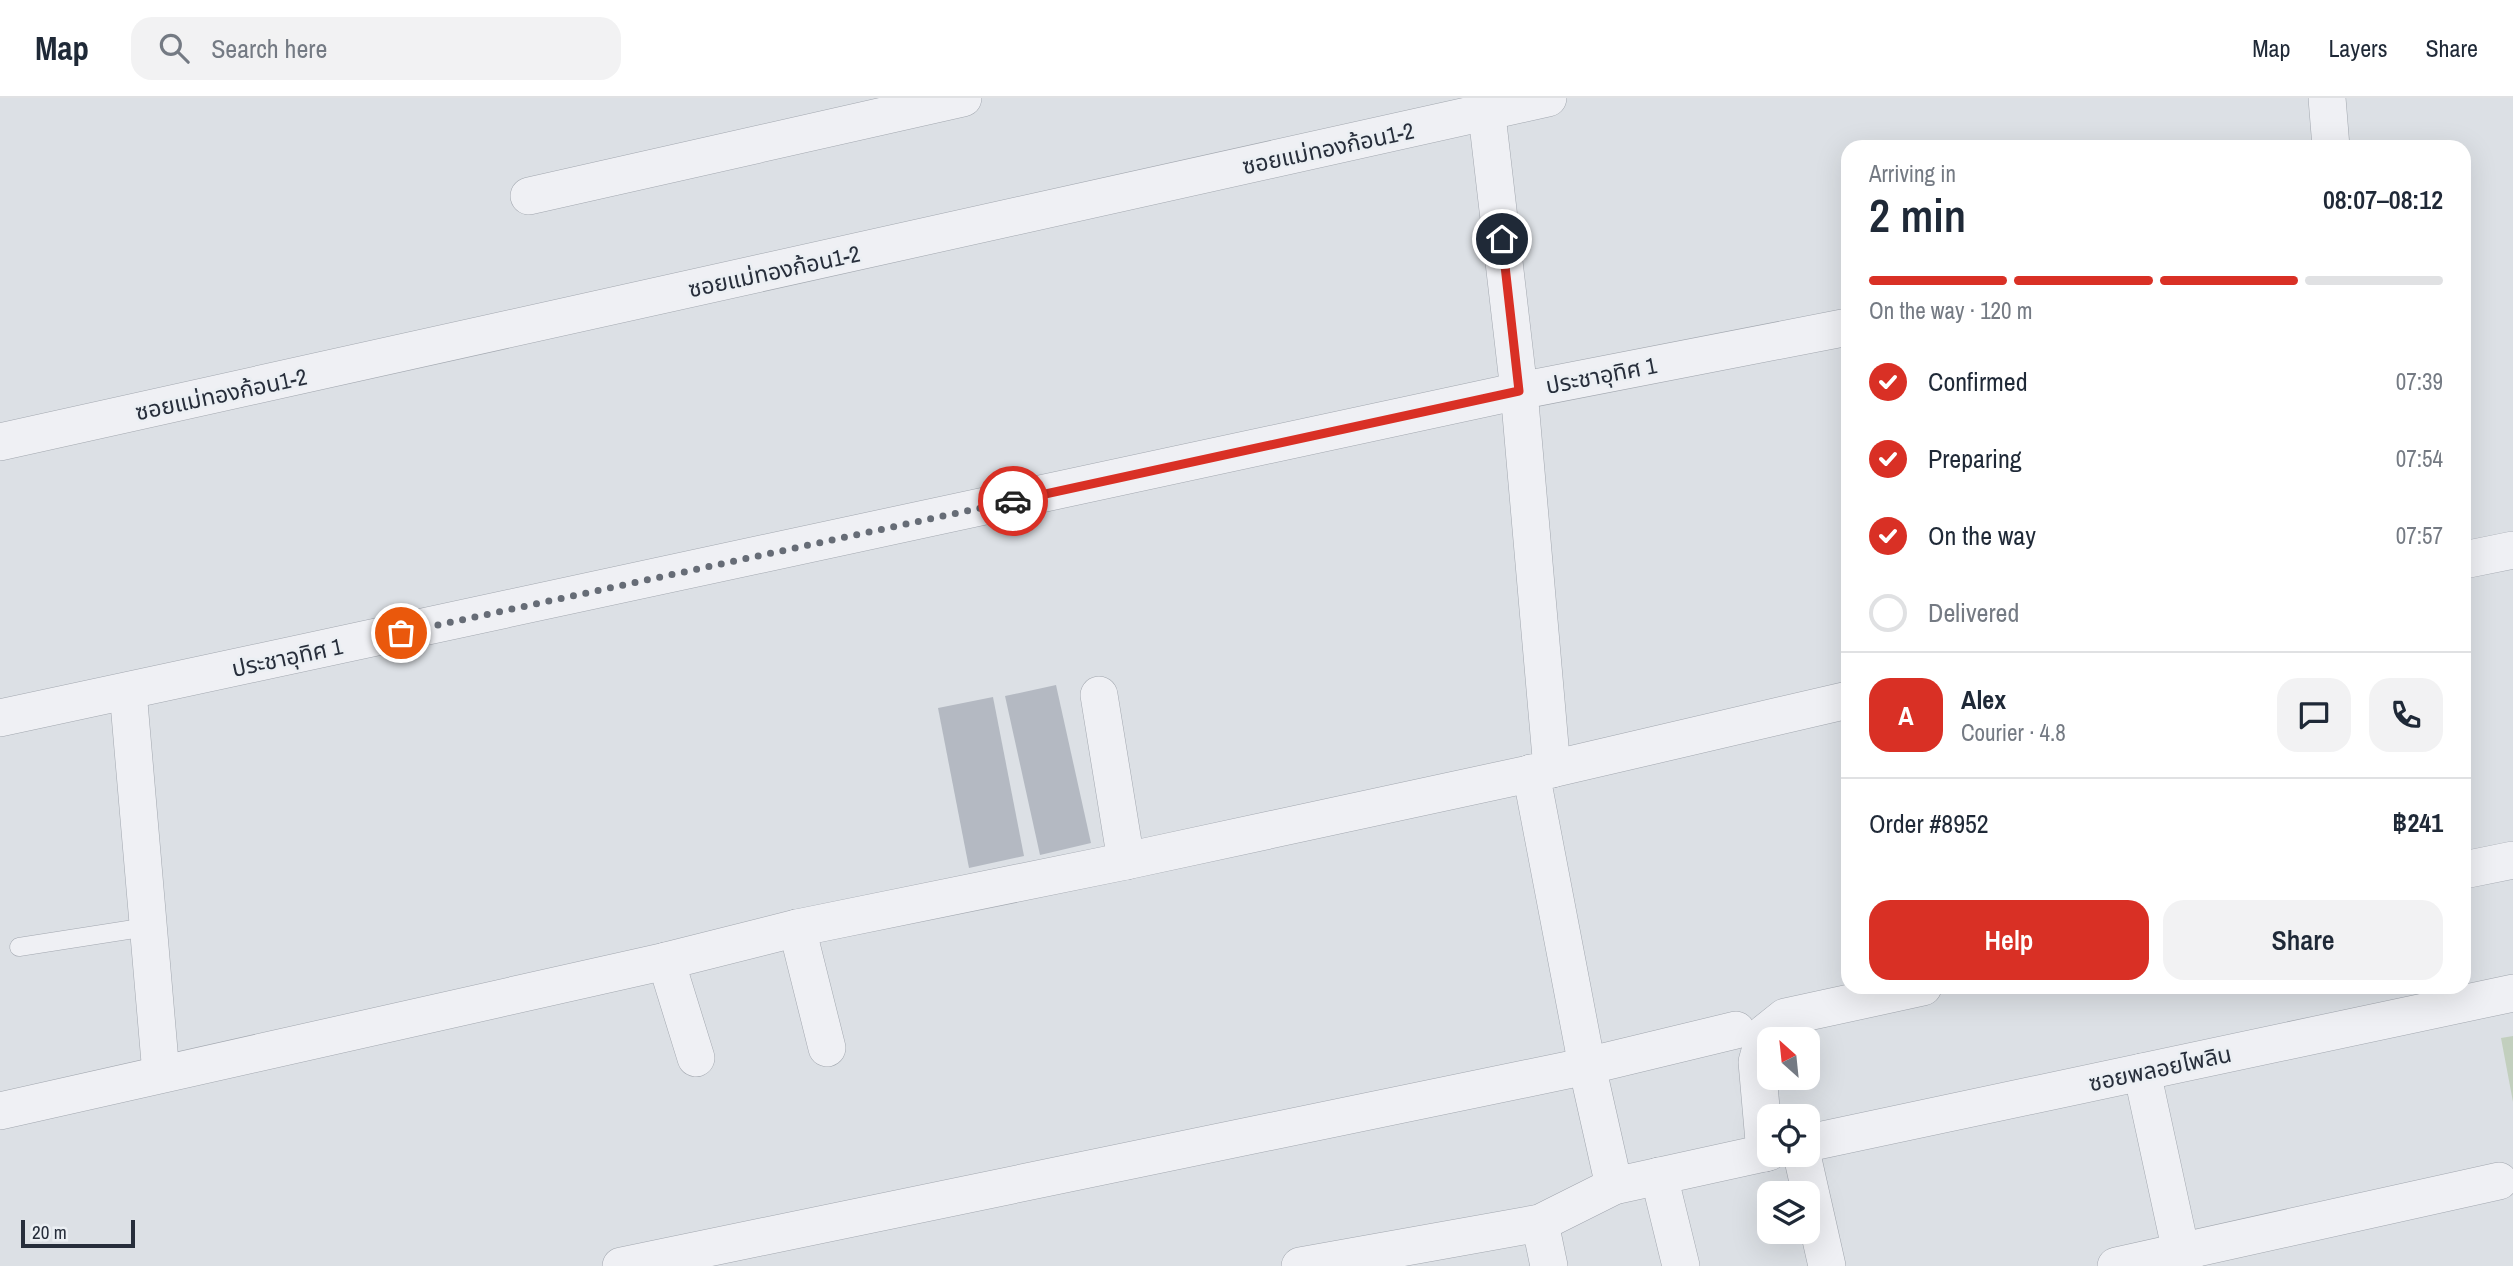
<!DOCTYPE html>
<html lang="en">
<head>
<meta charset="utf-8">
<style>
	body { margin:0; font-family:"Archivo Narrow","Noto Sans Thai",sans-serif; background:#f2f2f3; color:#1f2937; height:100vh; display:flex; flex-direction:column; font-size:26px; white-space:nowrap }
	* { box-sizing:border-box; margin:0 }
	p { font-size:23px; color:#747a83 }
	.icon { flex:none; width:38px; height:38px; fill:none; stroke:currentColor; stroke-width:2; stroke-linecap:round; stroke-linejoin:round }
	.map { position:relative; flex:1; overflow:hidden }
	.panel { position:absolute; left:1841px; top:42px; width:630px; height:854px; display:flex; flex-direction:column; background:#fff; border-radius:21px; box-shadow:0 7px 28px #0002 }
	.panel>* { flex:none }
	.needle { width:46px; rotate:333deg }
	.tools { position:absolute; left:1757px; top:929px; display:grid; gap:14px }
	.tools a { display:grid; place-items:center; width:63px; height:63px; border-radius:14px; background:#fff; box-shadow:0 7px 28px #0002; font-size:35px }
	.scale { position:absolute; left:21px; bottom:18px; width:114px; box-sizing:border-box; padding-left:7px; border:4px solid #272e3b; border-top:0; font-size:19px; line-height:24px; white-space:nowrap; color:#272e3b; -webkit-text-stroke:5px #ebeff3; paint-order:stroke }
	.pin { position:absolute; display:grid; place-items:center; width:60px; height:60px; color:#fff; margin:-30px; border:4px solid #fff; border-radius:50%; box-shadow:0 2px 7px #0007 }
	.courier { position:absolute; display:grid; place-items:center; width:70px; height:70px; margin:-35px; border:5px solid #d93025; border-radius:50%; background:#fff; color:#222; box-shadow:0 2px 9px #0007 }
	.overview em { font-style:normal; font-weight:600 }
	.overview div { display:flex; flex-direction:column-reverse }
	.overview { display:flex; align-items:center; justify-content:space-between; height:119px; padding:0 28px }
	h1 { font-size:46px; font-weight:600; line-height:52px }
	.bar { display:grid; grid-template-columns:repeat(4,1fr); gap:10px 7px; align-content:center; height:84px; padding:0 28px }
	.bar i { height:9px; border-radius:5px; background:#e0e1e3 }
	.bar .current { background:#d93025 }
	.bar p { grid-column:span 4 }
	.line { display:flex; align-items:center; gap:18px; padding:0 28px; border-top:2px solid #e0e1e3 }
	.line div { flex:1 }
	.round { display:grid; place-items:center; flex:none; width:74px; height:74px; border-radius:21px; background:#f2f2f3 }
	ol { padding:0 28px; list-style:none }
	li { display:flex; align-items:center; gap:21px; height:77px }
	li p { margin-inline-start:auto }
	li .icon { padding:7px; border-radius:50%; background:#d93025; color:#fff; stroke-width:4 }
	li:last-child { color:#747a83 }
	li i { width:38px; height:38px; border:4px solid #e0e1e3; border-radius:50% }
	.button { display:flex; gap:14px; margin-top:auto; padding:14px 28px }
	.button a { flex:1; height:80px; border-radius:21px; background:#d93025; color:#fff; font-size:28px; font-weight:600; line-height:80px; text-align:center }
	.button a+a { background:#f2f2f3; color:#1f2937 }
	header { display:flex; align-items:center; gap:42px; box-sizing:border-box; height:98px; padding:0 35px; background:#fff; border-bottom:2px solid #e0e1e3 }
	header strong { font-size:33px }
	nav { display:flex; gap:38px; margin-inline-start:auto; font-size:24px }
	.search { width:490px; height:63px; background:#f2f2f3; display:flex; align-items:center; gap:18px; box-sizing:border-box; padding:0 24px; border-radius:21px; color:#747a83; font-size:26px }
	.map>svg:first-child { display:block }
	.green { fill:#c2cfbe }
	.building { fill:#b4b9c2 }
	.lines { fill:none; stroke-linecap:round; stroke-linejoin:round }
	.lane-casing { stroke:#a2a7af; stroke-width:19 }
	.street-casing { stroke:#a2a7af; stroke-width:38 }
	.lane { stroke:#eff0f4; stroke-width:18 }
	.street { stroke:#eff0f4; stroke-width:37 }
	.done { stroke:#666c76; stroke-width:7; stroke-dasharray:0 12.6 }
	.route { stroke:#d93025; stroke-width:9 }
	.labels { text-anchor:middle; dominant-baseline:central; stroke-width:5; stroke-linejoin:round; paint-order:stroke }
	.street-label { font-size:23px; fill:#272e3b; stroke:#ebeff3 }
</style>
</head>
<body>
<header>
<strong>Map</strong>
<div class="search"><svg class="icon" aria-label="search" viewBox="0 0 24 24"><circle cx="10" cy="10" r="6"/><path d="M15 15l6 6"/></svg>Search here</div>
<nav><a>Map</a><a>Layers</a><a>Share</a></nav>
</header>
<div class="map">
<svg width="2513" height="1168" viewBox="0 0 2513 1168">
	<rect width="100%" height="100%" fill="#dce0e5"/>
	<polygon class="green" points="2513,938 2513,1004 2501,940"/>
	<g class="building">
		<polygon points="1056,587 1091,745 1040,757 1005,598"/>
		<polygon points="993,599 1024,758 969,770 938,610"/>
	</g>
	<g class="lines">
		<g class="lane-casing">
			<polyline id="lane" points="19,849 147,829"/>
		</g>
		<g class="street-casing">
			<g id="street">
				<polyline points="1485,0 1519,293 1552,671"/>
				<polyline points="2327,0 2331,49"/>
				<polyline points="529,98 963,0"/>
				<polyline points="0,344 1548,0"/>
				<polyline points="2464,462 2513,452"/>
				<polyline points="128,593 161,976"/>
				<polyline points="1099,597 1126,763"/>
				<polyline points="0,620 1519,293 1848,229"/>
				<polyline points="1531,675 1587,968 1614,1088"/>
				<polyline points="2464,772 2513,762"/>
				<polyline points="797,830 827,950"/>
				<polyline points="666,863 696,960"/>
				<polyline points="2142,974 2184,1168"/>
				<polyline points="0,1013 666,863 797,830 1126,763 1552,671 1848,602"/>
				<polyline points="1808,1045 2513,895"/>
				<polyline points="1765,1055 1757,964 1765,935 1785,919 1923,889"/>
				<polyline points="1802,1057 1827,1168"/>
				<polyline points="1659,1078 1681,1168"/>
				<polyline points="1540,1125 1549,1168"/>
				<polyline points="621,1168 1587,968 1736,932"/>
				<polyline points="1300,1168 1540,1125 1614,1088 1769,1054"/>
				<polyline points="2116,1168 2499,1083"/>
			</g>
		</g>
		<use href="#lane" class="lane"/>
		<use href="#street" class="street"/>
	</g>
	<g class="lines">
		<polyline class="done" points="401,535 1013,403"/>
		<polyline class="route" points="1013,403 1519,293 1502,141"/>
	</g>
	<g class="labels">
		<g class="street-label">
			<text transform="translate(1328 50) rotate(-12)">ซอยแม่ทองก้อน1-2</text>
			<text transform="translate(774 173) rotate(-12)">ซอยแม่ทองก้อน1-2</text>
			<text transform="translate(1601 277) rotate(-11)">ประชาอุทิศ 1</text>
			<text transform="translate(221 296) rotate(-12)">ซอยแม่ทองก้อน1-2</text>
			<text transform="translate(287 559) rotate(-12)">ประชาอุทิศ 1</text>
			<text transform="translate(2160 970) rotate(-12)">ซอยพลอยไพลิน</text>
		</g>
	</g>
</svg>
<div class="tools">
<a><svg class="needle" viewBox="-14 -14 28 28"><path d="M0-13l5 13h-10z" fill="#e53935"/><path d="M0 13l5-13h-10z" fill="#747a83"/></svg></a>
<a><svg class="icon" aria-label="locate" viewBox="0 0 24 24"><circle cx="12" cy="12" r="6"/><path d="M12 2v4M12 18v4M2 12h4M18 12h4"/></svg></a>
<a><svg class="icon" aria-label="layers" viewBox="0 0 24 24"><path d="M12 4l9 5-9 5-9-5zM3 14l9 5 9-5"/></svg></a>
</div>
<div class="scale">20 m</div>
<div class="pin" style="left:401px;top:535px;background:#ea580c"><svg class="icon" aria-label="bag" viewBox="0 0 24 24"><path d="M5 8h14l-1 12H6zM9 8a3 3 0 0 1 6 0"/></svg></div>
<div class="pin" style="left:1502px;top:141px;background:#1f2937"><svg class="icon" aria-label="home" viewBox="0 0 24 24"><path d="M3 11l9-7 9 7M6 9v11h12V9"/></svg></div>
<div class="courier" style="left:1013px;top:403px"><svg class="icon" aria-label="car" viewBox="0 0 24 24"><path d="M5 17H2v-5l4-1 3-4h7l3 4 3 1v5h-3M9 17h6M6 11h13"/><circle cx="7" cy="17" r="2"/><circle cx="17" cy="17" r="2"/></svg></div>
<section class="panel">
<div class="overview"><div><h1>2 min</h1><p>Arriving in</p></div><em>08:07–08:12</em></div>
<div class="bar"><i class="current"></i><i class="current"></i><i class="current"></i><i></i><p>On the way · 120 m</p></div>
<ol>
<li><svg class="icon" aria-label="check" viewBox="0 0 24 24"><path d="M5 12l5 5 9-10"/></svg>Confirmed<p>07:39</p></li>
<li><svg class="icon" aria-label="check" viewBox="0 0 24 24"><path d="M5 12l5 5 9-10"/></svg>Preparing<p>07:54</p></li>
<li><svg class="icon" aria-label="check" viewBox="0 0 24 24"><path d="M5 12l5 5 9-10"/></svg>On the way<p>07:57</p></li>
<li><i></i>Delivered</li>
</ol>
<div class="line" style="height:126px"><b class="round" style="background:#d93025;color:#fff">A</b><div><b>Alex</b><p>Courier · 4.8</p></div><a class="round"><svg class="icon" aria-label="chat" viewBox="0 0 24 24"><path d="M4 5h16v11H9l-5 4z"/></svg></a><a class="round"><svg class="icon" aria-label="phone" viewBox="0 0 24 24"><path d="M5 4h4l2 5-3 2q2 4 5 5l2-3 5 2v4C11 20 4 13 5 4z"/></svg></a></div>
<div class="line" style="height:91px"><div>Order #8952</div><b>฿241</b></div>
<div class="button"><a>Help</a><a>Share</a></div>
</section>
</div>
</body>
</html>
